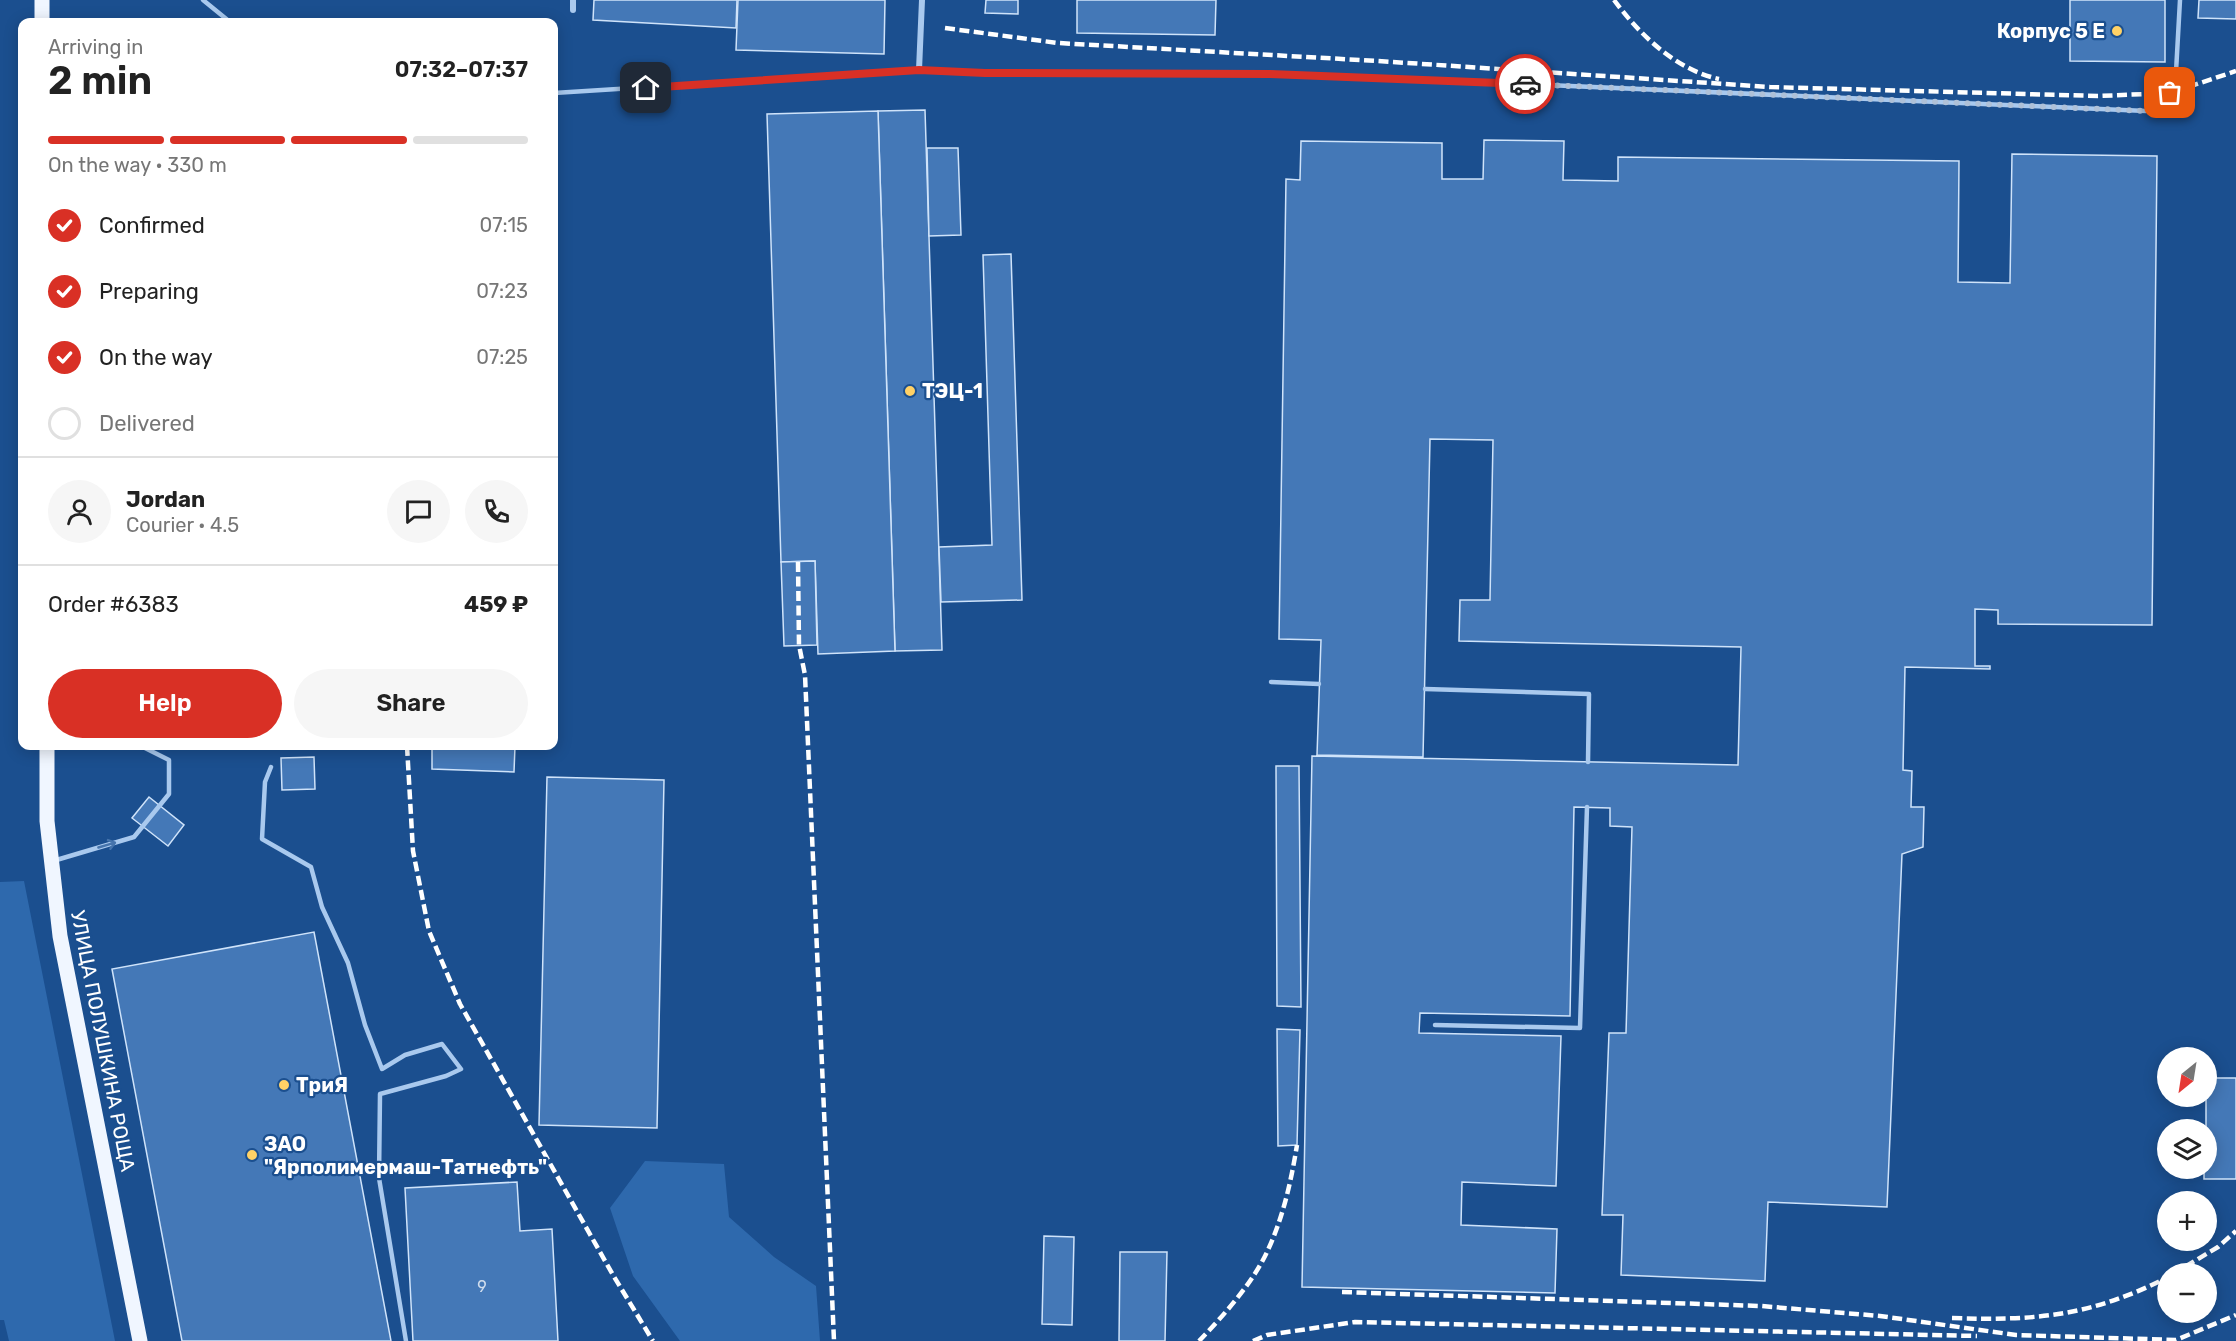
<!DOCTYPE html>
<html lang="en">
<head>
<meta charset="utf-8">
<style>
	body { margin:0; font-family:Rubik,sans-serif; background:#f6f6f6; color:#222; height:100vh; display:flex; flex-direction:column; font-size:22px; white-space:nowrap }
	* { box-sizing:border-box; margin:0 }
	p { font-size:20px; color:#767676 }
	.icon { flex:none; width:33px; height:33px; fill:none; stroke:currentColor; stroke-width:2; stroke-linecap:round; stroke-linejoin:round }
	.map { position:relative; flex:1; overflow:hidden }
	.panel { position:absolute; left:18px; top:18px; width:540px; height:732px; display:flex; flex-direction:column; background:#fff; border-radius:12px; box-shadow:0 3px 15px #0003 }
	.panel>* { flex:none }
	.needle { width:39px; rotate:210deg }
	.buttons { position:absolute; left:2157px; top:1047px; display:grid; gap:12px }
	.buttons a { display:grid; place-items:center; width:60px; height:60px; border-radius:50%; background:#fff; box-shadow:0 3px 15px #0003; font-size:30px }
	.pin { position:absolute; display:grid; place-items:center; width:51px; height:51px; color:#fff; margin:-26px; border-radius:12px; box-shadow:0 3px 9px #0006 }
	.courier { position:absolute; display:grid; place-items:center; width:60px; height:60px; margin:-30px; border:4px solid #d93025; border-radius:50%; background:#fff; color:#222; box-shadow:0 2px 8px #0007 }
	.summary em { font-style:normal; font-weight:600 }
	.summary div { display:flex; flex-direction:column-reverse }
	.summary { display:flex; align-items:center; justify-content:space-between; height:102px; padding:0 30px }
	h1 { font-size:39px; font-weight:600; line-height:45px }
	.bar { display:grid; grid-template-columns:repeat(4,1fr); gap:9px 6px; align-content:center; height:72px; padding:0 30px }
	.bar i { height:8px; border-radius:4px; background:#e0e0e0 }
	.bar .active { background:#d93025 }
	.bar p { grid-column:span 4 }
	.line { display:flex; align-items:center; gap:15px; padding:0 30px; border-top:2px solid #e0e0e0 }
	.line div { flex:1 }
	.round { display:grid; place-items:center; flex:none; width:63px; height:63px; border-radius:32px; background:#f6f6f6 }
	ol { padding:0 30px; list-style:none }
	li { display:flex; align-items:center; gap:18px; height:66px }
	li p { margin-inline-start:auto }
	li .icon { padding:6px; border-radius:50%; background:#d93025; color:#fff; stroke-width:4 }
	li:last-child { color:#767676 }
	li i { width:33px; height:33px; border:3px solid #e0e0e0; border-radius:50% }
	.cta { display:flex; gap:12px; margin-top:auto; padding:12px 30px }
	.cta a { flex:1; height:69px; border-radius:36px; background:#d93025; color:#fff; font-size:24px; font-weight:600; line-height:69px; text-align:center }
	.cta a+a { background:#f6f6f6; color:#222 }
	.map>svg:first-child { display:block }
	.green { fill:#2e69ad }
	.building { fill:#4478b7; stroke:#cfe3fa; stroke-width:1.5 }
	.lines { fill:none; stroke-linecap:round; stroke-linejoin:round }
	.service { stroke:#a9c9ee; stroke-width:4.5 }
	.minor { stroke:#a9c9ee; stroke-width:6 }
	.primary { stroke:#f0f6ff; stroke-width:15 }
	.rail { stroke:#fff; stroke-width:4.5; stroke-dasharray:10 4.5; stroke-linecap:butt }
	.oneway { stroke:#4674ac }
	.done { stroke:#afc1d8; stroke-width:6; stroke-dasharray:0 10.8 }
	.route { stroke:#d93025; stroke-width:8 }
	.poi-dot { fill:#ffd166; stroke:#1b4f8f; stroke-width:2 }
	.labels { text-anchor:middle; dominant-baseline:central; stroke-width:4.5; stroke-linejoin:round; paint-order:stroke }
	.number-label { font-size:16px; fill:#d0dded }
	.poi-label { font-size:20px; font-weight:bold; fill:#fff; stroke:#1b4f8f; text-anchor:start }
	.street-label { font-size:20px; fill:#fff; stroke:#1b4f8f }
</style>
</head>
<body>
<div class="map">
<svg width="2236" height="1341" viewBox="0 0 2236 1341">
	<rect width="100%" height="100%" fill="#1b4f8f"/>
	<g class="green">
		<polygon points="24,881 115,1341 9,1341 4,1320 0,1320 0,882"/>
		<polygon points="645,1161 724,1164 729,1217 774,1257 816,1286 820,1341 680,1341 633,1276 610,1208"/>
	</g>
	<g class="building">
		<polygon points="594,0 737,0 736,28 593,20"/>
		<polygon points="738,0 885,0 884,54 736,50"/>
		<polygon points="986,0 1018,0 1018,14 985,13"/>
		<polygon points="1077,0 1216,0 1215,35 1077,33"/>
		<polygon points="2070,0 2165,0 2165,62 2070,61"/>
		<polygon points="2199,0 2236,0 2236,19 2198,18"/>
		<polygon points="925,110 942,650 895,651 878,111"/>
		<polygon points="878,111 895,651 818,654 815,561 781,562 767,114"/>
		<polygon points="1484,140 1564,141 1563,180 1618,181 1618,157 1959,161 1958,282 2010,283 2012,154 2157,156 2152,625 1998,624 1998,610 1975,609 1975,666 1990,666 1990,669 1905,667 1903,770 1912,771 1911,807 1924,807 1923,847 1902,854 1887,1207 1768,1202 1765,1281 1621,1275 1623,1215 1602,1215 1609,1033 1626,1033 1632,827 1610,826 1610,808 1574,807 1570,1016 1420,1013 1419,1033 1561,1036 1556,1186 1462,1182 1461,1225 1557,1229 1555,1293 1302,1287 1312,756 1738,765 1741,647 1459,641 1460,600 1490,600 1493,440 1430,439 1423,757 1317,755 1321,640 1279,639 1286,179 1300,180 1301,141 1442,143 1442,179 1483,179"/>
		<polygon points="927,148 958,148 961,235 929,236"/>
		<polygon points="1011,254 1022,600 941,602 939,547 992,545 983,255"/>
		<polygon points="815,561 817,645 784,646 781,562"/>
		<polygon points="432,746 515,746 514,772 432,769"/>
		<polygon points="314,757 315,789 282,790 281,758"/>
		<polygon points="1276,766 1299,766 1301,1007 1277,1006"/>
		<polygon points="547,777 664,780 657,1128 539,1125"/>
		<polygon points="149,797 184,825 168,846 132,818"/>
		<polygon points="314,932 391,1341 182,1341 112,969"/>
		<polygon points="1277,1029 1300,1030 1297,1145 1278,1146"/>
		<polygon points="2206,1078 2236,1078 2236,1179 2204,1179 2204,1168 2206,1168"/>
		<polygon points="517,1182 520,1231 552,1229 558,1341 413,1341 405,1188"/>
		<polygon points="1044,1236 1074,1237 1072,1325 1042,1324"/>
		<polygon points="1120,1252 1167,1252 1165,1341 1119,1341"/>
	</g>
	<g class="lines">
		<g class="service">
			<polyline points="203,0 230,22"/>
			<polyline points="554,93 919,70 985,73 1270,73 2146,111 2170,93 2176,72 2180,0"/>
			<polyline points="1271,682 1319,684"/>
			<polyline points="1425,689 1589,694 1588,762"/>
			<polyline points="271,767 265,782 262,839 311,867 322,907 348,963 365,1025 382,1069 405,1055 442,1044 461,1069 446,1076 380,1094 379,1178 406,1341"/>
			<polyline points="53,861 134,837 169,794 169,760 141,746"/>
			<polyline points="1435,1025 1580,1028 1587,807"/>
		</g>
		<g class="minor">
			<polyline points="573,10 573,0"/>
			<polyline points="919,70 922,0"/>
		</g>
		<g class="primary">
			<polyline points="42,22 42,0"/>
			<polyline points="47,746 47,821 60,936 140,1341"/>
		</g>
		<g class="rail">
			<path d="M 1614,0 C 1639,34 1676,70 1719,79"/>
			<polyline points="945,28 1058,43 1378,61 1770,87 2098,96 2170,93 2236,71"/>
			<polyline points="798,562 799,645 805,675 834,1341"/>
			<polyline points="407,746 413,851 429,931 460,1004 613,1275 653,1341"/>
			<polyline points="2173,1274 2218,1247 2236,1231"/>
			<polyline points="1342,1292 1761,1306 1880,1316 2016,1335 2176,1340 2236,1315"/>
			<path d="M 1952,1318 C 2036,1321 2092,1316 2168,1277"/>
			<path d="M 1199,1341 C 1223,1316 1252,1284 1267,1252 C 1283,1218 1291,1182 1297,1145"/>
			<polyline points="1253,1341 1267,1335 1355,1322 1977,1336"/>
		</g>
	</g>
	<defs><path id="oneway-shaft" d="M-6 0H5M1.5-3L5.5 0L1.5 3" fill="none" stroke-width="1.6" stroke-linecap="round" stroke-linejoin="round" transform="scale(1.5)"/></defs>
	<use class="oneway" href="#oneway-shaft" transform="translate(107 845) rotate(-16)"/>
	<g class="lines">
		<polyline class="done" points="1525,84 2146,111 2170,93"/>
		<polyline class="route" points="646,88 919,70 985,73 1270,74 1525,84"/>
	</g>
	<g class="poi-dot">
		<circle cx="2117" cy="31" r="6"/>
		<circle cx="910" cy="391" r="6"/>
		<circle cx="284" cy="1085" r="6"/>
		<circle cx="252" cy="1155" r="6"/>
	</g>
	<g class="labels">
		<g class="number-label">
			<text x="482" y="1286">9</text>
		</g>
		<g class="poi-label">
			<text x="2105" y="31" text-anchor="end">Корпус 5 E</text>
			<text x="922" y="391">ТЭЦ-1</text>
			<text x="296" y="1085">ТриЯ</text>
			<text x="264" y="1144">ЗАО<tspan x="264" dy="23">"Ярполимермаш-Татнефть"</tspan></text>
		</g>
		<g class="street-label">
			<text transform="translate(103 1041) rotate(79)">УЛИЦА ПОЛУШКИНА РОЩА</text>
		</g>
	</g>
</svg>
<div class="buttons">
<a><svg class="needle" viewBox="-14 -14 28 28"><path d="M0-13l5 13h-10z" fill="#e53935"/><path d="M0 13l5-13h-10z" fill="#767676"/></svg></a>
<a><svg class="icon" aria-label="layers" viewBox="0 0 24 24"><path d="M12 4l9 5-9 5-9-5zM3 14l9 5 9-5"/></svg></a>
<a>+</a>
<a>−</a>
</div>
<div class="pin" style="left:2170px;top:93px;background:#ea580c"><svg class="icon" aria-label="bag" viewBox="0 0 24 24"><path d="M5 8h14l-1 12H6zM9 8a3 3 0 0 1 6 0"/></svg></div>
<div class="pin" style="left:646px;top:88px;background:#1f2937"><svg class="icon" aria-label="home" viewBox="0 0 24 24"><path d="M3 11l9-7 9 7M6 9v11h12V9"/></svg></div>
<div class="courier" style="left:1525px;top:84px"><svg class="icon" aria-label="car" viewBox="0 0 24 24"><path d="M5 17H2v-5l4-1 3-4h7l3 4 3 1v5h-3M9 17h6M6 11h13"/><circle cx="7" cy="17" r="2"/><circle cx="17" cy="17" r="2"/></svg></div>
<section class="panel">
<div class="summary"><div><h1>2 min</h1><p>Arriving in</p></div><em>07:32–07:37</em></div>
<div class="bar"><i class="active"></i><i class="active"></i><i class="active"></i><i></i><p>On the way · 330 m</p></div>
<ol>
<li><svg class="icon" aria-label="check" viewBox="0 0 24 24"><path d="M5 12l5 5 9-10"/></svg>Confirmed<p>07:15</p></li>
<li><svg class="icon" aria-label="check" viewBox="0 0 24 24"><path d="M5 12l5 5 9-10"/></svg>Preparing<p>07:23</p></li>
<li><svg class="icon" aria-label="check" viewBox="0 0 24 24"><path d="M5 12l5 5 9-10"/></svg>On the way<p>07:25</p></li>
<li><i></i>Delivered</li>
</ol>
<div class="line" style="height:108px"><a class="round"><svg class="icon" aria-label="person" viewBox="0 0 24 24"><circle cx="12" cy="8" r="4"/><path d="M4 21q1-7 8-7t8 7"/></svg></a><div><b>Jordan</b><p>Courier · 4.5</p></div><a class="round"><svg class="icon" aria-label="chat" viewBox="0 0 24 24"><path d="M4 5h16v11H9l-5 4z"/></svg></a><a class="round"><svg class="icon" aria-label="phone" viewBox="0 0 24 24"><path d="M5 4h4l2 5-3 2q2 4 5 5l2-3 5 2v4C11 20 4 13 5 4z"/></svg></a></div>
<div class="line" style="height:78px"><div>Order #6383</div><b>459 ₽</b></div>
<div class="cta"><a>Help</a><a>Share</a></div>
</section>
</div>
</body>
</html>
